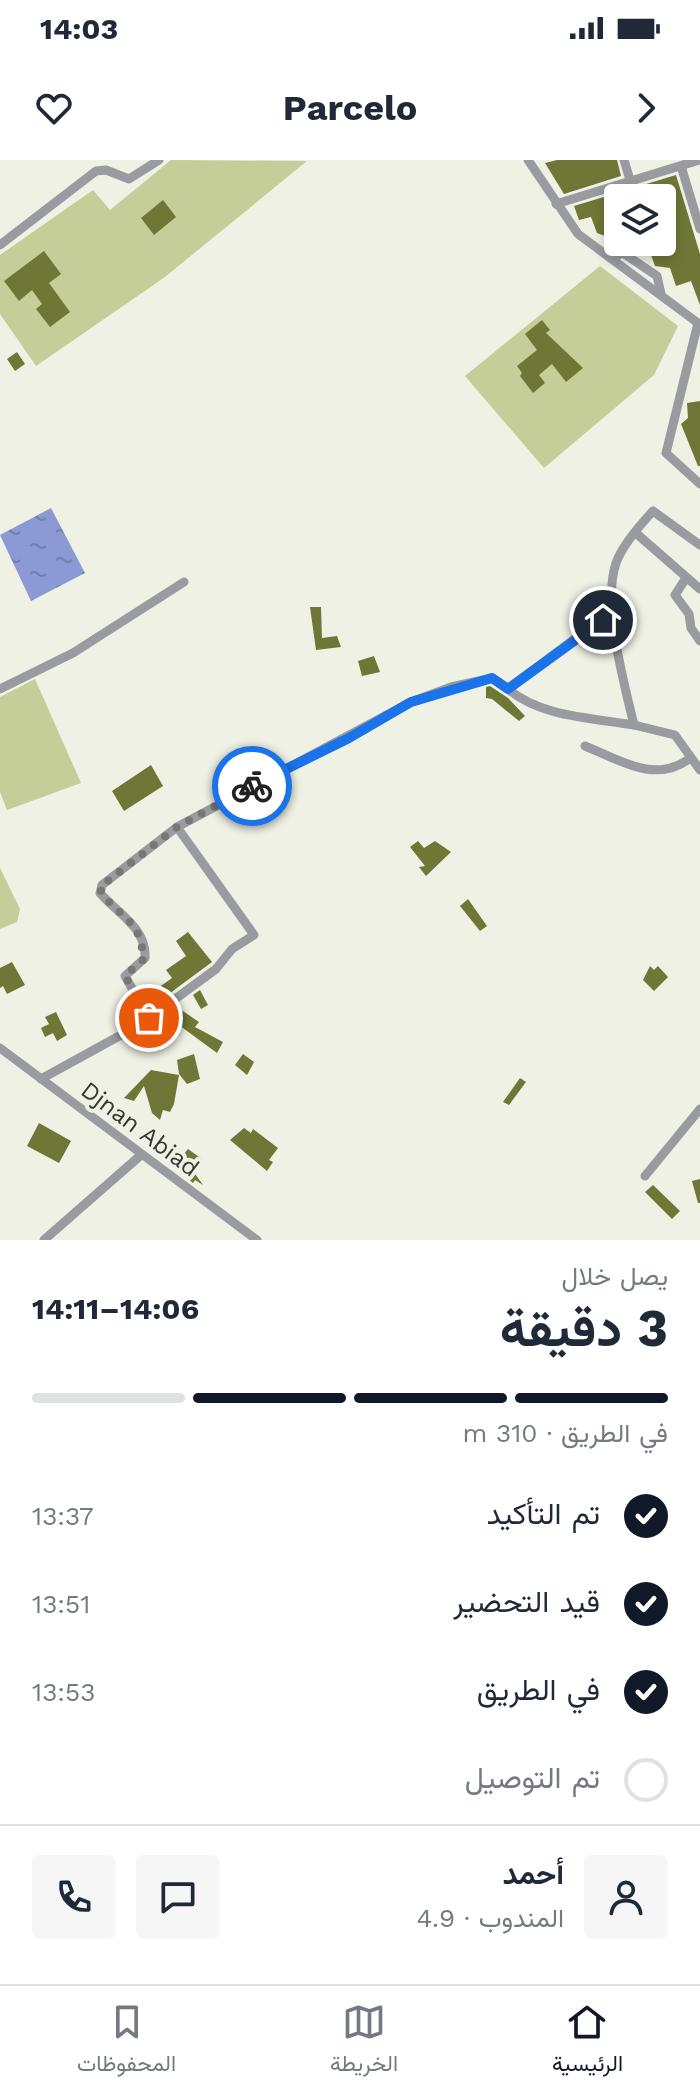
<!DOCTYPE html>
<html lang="ar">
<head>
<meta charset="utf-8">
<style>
	body { margin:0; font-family:"Work Sans",Vazirmatn,sans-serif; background:#f6f6f7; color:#1f2937; direction:rtl; height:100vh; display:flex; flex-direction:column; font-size:30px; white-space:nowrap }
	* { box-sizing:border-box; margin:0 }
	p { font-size:26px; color:#747a83 }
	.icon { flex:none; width:44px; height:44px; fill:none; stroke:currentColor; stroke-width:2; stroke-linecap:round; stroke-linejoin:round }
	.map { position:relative; height:1080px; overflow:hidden; direction:ltr }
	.details { display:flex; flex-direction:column; background:#fff; flex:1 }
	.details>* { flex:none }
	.tools { position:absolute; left:604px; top:24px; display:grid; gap:16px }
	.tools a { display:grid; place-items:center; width:72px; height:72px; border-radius:8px; background:#fff; box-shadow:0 4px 12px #0003; font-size:40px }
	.pin { position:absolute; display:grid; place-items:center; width:68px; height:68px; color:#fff; margin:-34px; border:4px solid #fff; border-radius:50%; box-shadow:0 2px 8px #0007 }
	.courier { position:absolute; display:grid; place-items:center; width:80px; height:80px; margin:-40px; border:6px solid #1a73e8; border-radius:50%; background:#fff; color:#222; box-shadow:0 2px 10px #0007 }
	.summary em { font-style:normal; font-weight:700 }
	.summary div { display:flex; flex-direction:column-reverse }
	.summary { display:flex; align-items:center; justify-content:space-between; height:136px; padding:0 32px }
	h1 { font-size:52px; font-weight:700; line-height:60px }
	.bar { display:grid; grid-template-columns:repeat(4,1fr); gap:12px 8px; align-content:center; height:96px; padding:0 32px }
	.bar i { height:10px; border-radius:6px; background:#e0e1e3 }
	.bar .active { background:#111827 }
	.bar p { grid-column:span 4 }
	.line { display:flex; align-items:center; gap:20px; padding:0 32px; border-top:2px solid #e0e1e3 }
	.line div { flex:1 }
	.round { display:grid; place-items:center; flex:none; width:84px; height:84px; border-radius:8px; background:#f6f6f7 }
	ol { padding:0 32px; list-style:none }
	li { display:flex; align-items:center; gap:24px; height:88px }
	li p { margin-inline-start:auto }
	li .icon { padding:8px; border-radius:50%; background:#111827; color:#fff; stroke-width:4 }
	li:last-child { color:#747a83 }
	li i { width:44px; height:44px; border:4px solid #e0e1e3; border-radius:50% }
	.status { display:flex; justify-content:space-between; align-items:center; height:56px; padding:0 40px; background:#fff; direction:ltr }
	.status svg { height:22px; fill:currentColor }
	header { display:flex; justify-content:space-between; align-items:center; height:104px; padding:0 32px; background:#fff; font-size:36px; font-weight:700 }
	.menu { display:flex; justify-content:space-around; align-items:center; height:112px; border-top:2px solid #e0e1e3; background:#fff; font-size:22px; color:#747a83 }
	.menu a { display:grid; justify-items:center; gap:4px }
	.menu .active { color:#111827 }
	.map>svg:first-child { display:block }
	.green { fill:#c5cd99 }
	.water { fill:url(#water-ripples) }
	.building { fill:#6f7736; fill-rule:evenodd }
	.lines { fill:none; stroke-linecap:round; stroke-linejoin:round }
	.minor { stroke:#999ba0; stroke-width:9 }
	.done { stroke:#777871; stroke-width:8; stroke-dasharray:0 14.4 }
	.route { stroke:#1a73e8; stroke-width:10 }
	.labels { text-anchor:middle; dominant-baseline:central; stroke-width:8; stroke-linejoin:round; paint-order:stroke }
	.street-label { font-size:24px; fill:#363732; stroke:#eff1e5 }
</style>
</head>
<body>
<div class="status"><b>14:03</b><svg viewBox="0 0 49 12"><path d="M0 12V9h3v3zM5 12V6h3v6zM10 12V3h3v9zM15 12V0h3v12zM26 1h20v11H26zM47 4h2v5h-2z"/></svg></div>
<header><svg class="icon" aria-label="forward" viewBox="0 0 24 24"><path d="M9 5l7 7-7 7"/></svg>Parcelo<svg class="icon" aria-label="heart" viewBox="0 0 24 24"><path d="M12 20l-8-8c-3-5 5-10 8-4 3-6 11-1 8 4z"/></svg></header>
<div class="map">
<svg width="700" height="1080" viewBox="0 0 700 1080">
	<defs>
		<pattern id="water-ripples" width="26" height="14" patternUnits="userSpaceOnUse" patternTransform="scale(2)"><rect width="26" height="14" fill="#8b9ad5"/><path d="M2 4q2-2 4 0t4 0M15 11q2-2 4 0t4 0" fill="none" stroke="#727ead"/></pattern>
	</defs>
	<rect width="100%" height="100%" fill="#eff1e5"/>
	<g class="green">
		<polygon points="171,0 307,1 165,117 36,206 0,154 0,95 93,30 110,50"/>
		<polygon points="600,106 678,166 654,215 544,308 465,216"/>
		<polygon points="35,519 81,623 7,650 0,632 0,537"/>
		<polygon points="0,708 20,749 17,762 0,769"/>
	</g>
	<polygon class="water" points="51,348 85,413 31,441 0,375"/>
	<g class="building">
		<polygon points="557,0 617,0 621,16 564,34 545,3"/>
		<path d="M 676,15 L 700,94 L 700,145 L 691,121 L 676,126 L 670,108 L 655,106 L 650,92 L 640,95 L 637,85 L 613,89 L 610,78 L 597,73 L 591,57 L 579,60 L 574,46 ZM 618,38 L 662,38 L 670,82 L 618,82 Z"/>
		<polygon points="163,40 176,57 154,75 141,58"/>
		<polygon points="44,91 61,114 49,123 70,152 50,167 36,149 42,144 32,130 19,141 4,121"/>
		<polygon points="542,160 550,170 546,173 583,208 566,222 552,204 539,215 545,223 533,233 520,216 522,213 517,206 537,190 525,174"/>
		<polygon points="17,192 25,204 15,211 7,199"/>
		<polygon points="700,241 700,306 698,306 681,264 688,258 687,243"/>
		<polygon points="310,447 321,447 322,478 337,476 341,487 316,490"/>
		<polygon points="374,496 380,512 362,516 358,501"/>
		<polygon points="490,526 508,538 525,556 519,561 492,539 486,538 486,527"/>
		<polygon points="151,605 163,626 124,651 112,631"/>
		<polygon points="418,681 424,688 435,681 451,692 426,716 419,707 425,706 410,687"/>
		<polygon points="468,739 487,766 480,771 460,746"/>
		<polygon points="188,772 212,802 158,842 151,833 172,818 166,810 186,796 176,781"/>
		<polygon points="12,802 25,825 7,834 3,826 0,828 0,808"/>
		<polygon points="650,806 654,810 658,806 668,817 654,831 643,820"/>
		<polygon points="200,830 208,845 201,849 193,835"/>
		<polygon points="177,847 199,862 195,867 223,882 217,893 168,857"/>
		<polygon points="56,852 67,875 57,881 53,873 45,877 41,868 49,864 45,857"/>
		<polygon points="194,894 200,919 187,924 179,914 177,900"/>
		<polygon points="243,894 254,902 247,915 235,905"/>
		<polygon points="151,910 179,915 174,944 170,952 163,950 160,960 152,953 144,926 134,941 124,938"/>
		<polygon points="520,918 526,922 509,945 503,942"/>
		<polygon points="39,963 71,981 59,1003 27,986"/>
		<polygon points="244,968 251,973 253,969 278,988 269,1000 273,1002 267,1011 230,980"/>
		<polygon points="188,989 202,999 193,1011 203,1025 195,1020 193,1023 174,1006"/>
		<polygon points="700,1019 700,1043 698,1043 692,1021"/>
		<polygon points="653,1025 680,1051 672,1059 645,1032"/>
	</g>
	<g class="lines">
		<g class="minor">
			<polyline points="528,0 578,74 698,163 666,293 700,324"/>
			<polyline points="624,0 630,20"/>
			<polyline points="681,6 700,69"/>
			<polyline points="556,44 699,0"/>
			<polyline points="0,85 96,11 106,10 129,19 159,0"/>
			<polyline points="611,98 623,93 657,116 661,134"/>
			<polyline points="637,374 700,429"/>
			<path d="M 700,385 L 653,351 C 641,364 622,386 616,403 C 602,444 624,523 634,565 L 675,575 L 700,610"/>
			<polyline points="686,418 675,435 689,454 691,468 700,481"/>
			<path d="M 614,454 L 589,468 L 508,529 C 540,557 593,558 634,565"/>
			<polyline points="0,529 73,493 184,422"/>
			<path d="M 585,586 C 620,600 654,624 689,599"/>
			<path d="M 149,858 L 125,816 L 145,798 C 147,768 117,753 100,733 L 102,725 L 177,667 L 411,542 L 451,527 L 492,518 L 508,529"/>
			<polyline points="0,888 257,1080"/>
			<polyline points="41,919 141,864 216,809 232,789 254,775 177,667"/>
			<polyline points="645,1016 700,949"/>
			<polyline points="44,1080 141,995"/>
		</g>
	</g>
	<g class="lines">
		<polyline class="done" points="149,858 125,816 145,798 136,768 102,735 100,727 177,667 252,626"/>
		<polyline class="route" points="252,626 349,578 411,542 492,518 508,529 603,460"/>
	</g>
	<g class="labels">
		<g class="street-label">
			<text transform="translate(140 969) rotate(37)">Djnan Abiad</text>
		</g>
	</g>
</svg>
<div class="tools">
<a><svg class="icon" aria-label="layers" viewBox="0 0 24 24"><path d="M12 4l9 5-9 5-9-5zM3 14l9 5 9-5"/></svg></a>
</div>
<div class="pin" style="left:149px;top:858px;background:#ea580c"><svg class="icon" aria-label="bag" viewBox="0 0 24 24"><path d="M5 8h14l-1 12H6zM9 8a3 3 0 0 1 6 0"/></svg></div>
<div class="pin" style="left:603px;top:460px;background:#1f2937"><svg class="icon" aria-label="home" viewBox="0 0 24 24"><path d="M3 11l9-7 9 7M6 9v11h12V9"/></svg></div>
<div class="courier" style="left:252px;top:626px"><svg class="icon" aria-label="bike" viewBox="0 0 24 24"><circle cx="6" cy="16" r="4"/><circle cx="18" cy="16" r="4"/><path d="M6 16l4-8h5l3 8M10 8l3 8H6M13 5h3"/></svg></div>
</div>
<section class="details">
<div class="summary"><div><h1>3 دقيقة</h1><p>يصل خلال</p></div><em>14:06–14:11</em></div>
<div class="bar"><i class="active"></i><i class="active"></i><i class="active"></i><i></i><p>في الطريق · 310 m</p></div>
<ol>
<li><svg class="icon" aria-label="check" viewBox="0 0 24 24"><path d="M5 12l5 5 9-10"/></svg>تم التأكيد<p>13:37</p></li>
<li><svg class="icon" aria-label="check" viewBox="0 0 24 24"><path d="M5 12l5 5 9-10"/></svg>قيد التحضير<p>13:51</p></li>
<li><svg class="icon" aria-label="check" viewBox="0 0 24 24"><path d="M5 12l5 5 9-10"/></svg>في الطريق<p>13:53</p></li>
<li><i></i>تم التوصيل</li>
</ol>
<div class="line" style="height:144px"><a class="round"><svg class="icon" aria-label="person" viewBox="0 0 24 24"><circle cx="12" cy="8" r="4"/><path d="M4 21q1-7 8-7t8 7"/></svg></a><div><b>أحمد</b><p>المندوب · 4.9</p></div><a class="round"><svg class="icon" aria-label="chat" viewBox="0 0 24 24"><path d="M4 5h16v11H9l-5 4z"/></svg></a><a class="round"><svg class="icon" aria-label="phone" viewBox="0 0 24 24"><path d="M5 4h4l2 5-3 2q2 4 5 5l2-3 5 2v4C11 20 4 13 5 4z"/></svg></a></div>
</section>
<nav class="menu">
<a class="active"><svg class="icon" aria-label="home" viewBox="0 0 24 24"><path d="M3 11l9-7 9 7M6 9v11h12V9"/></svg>الرئيسية</a>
<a><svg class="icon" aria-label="map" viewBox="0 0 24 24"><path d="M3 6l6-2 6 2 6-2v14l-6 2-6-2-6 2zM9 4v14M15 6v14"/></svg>الخريطة</a>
<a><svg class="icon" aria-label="saved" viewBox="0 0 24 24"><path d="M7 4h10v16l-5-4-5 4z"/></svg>المحفوظات</a>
</nav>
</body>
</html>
